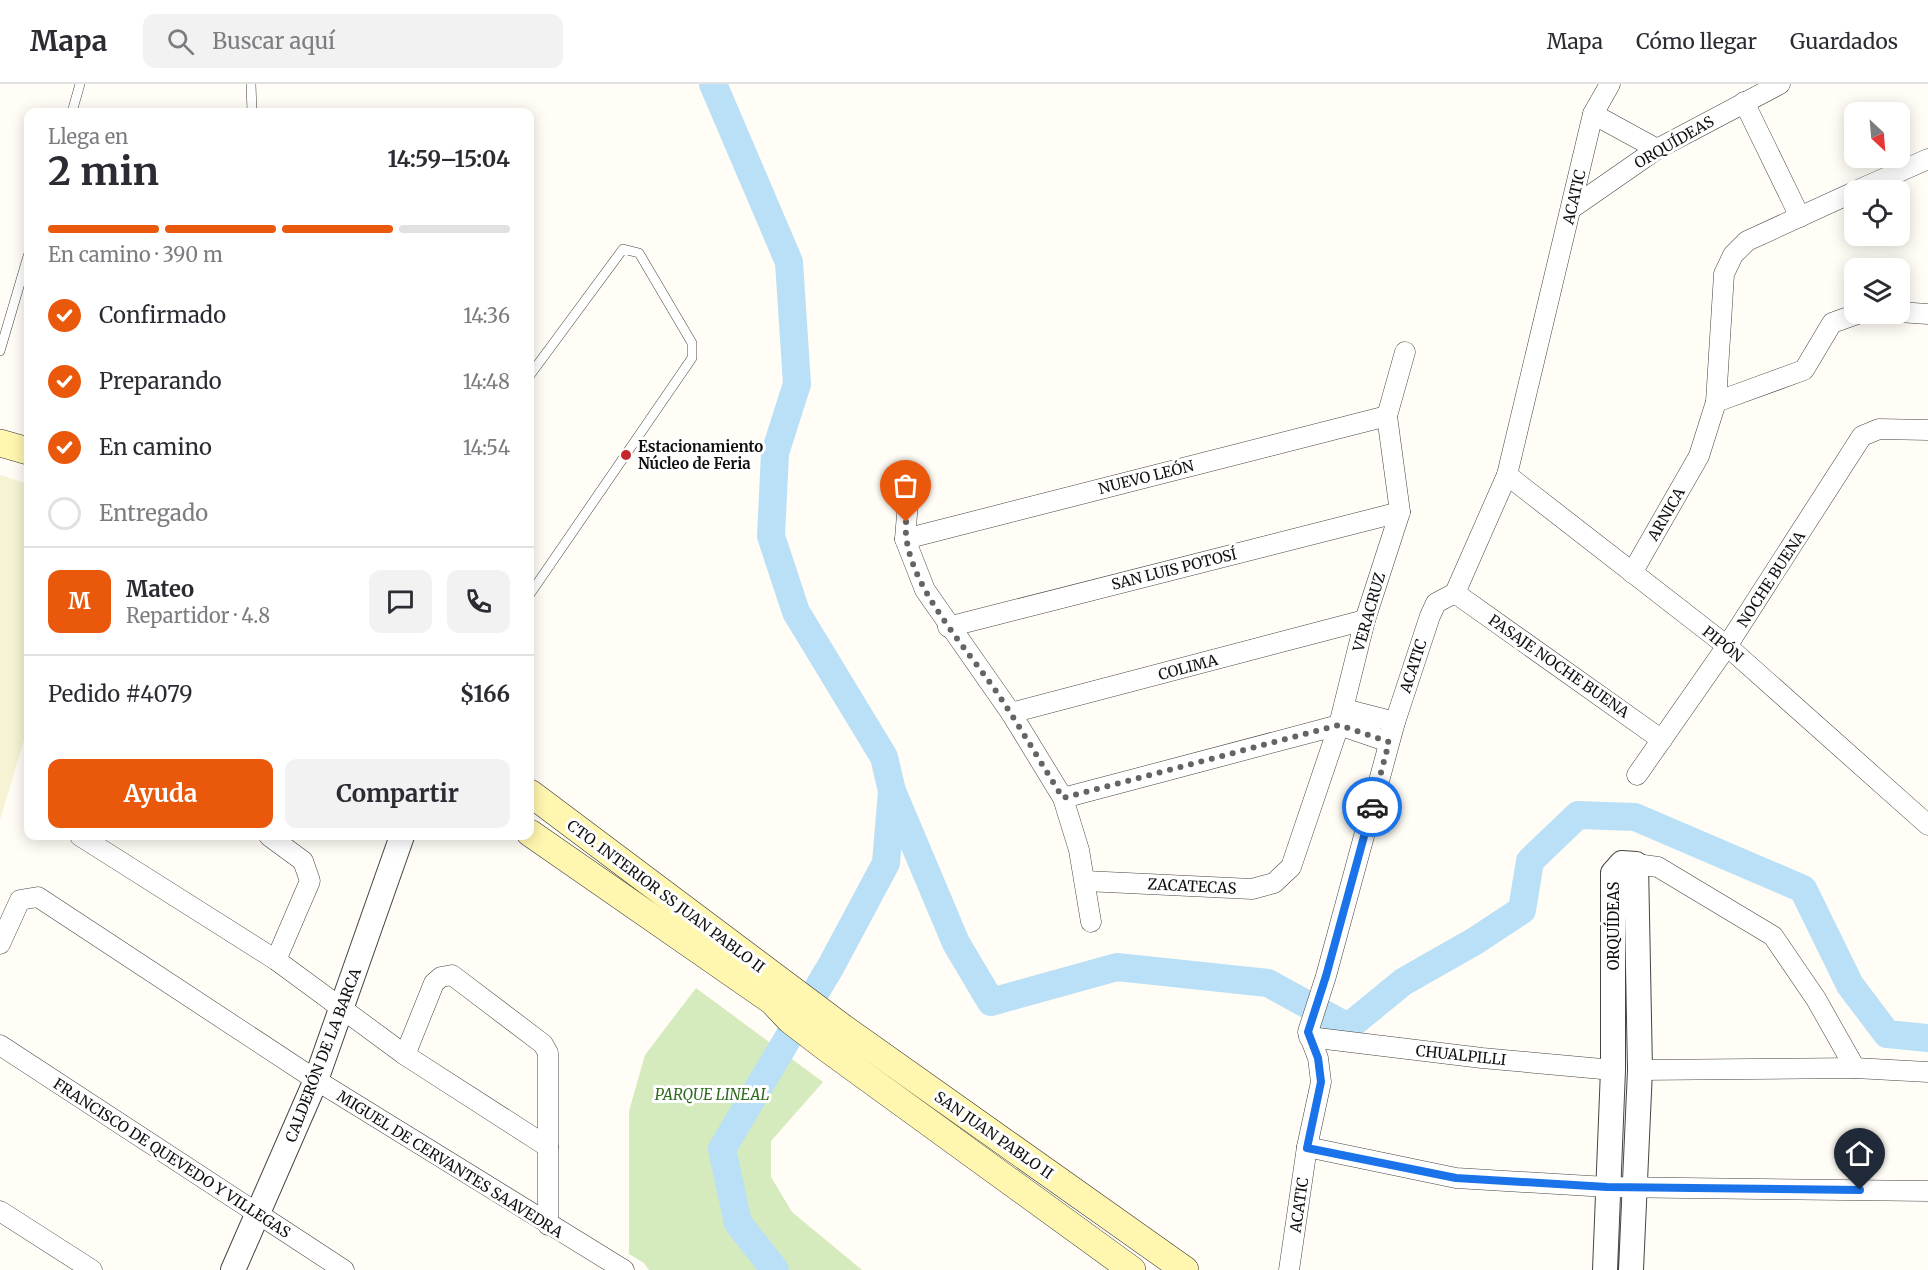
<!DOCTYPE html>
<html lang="es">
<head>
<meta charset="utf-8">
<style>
	body { margin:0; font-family:Merriweather,serif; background:#f2f2f3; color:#2b2b33; height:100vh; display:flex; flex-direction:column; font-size:22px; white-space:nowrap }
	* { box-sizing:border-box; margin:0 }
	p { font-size:20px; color:#7c7c81 }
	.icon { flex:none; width:33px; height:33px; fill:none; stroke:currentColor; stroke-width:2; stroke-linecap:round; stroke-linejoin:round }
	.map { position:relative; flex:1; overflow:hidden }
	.side { position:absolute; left:24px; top:24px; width:510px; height:732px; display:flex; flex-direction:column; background:#fff; border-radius:12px; box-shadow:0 3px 15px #0003 }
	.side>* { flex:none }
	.needle { width:39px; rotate:154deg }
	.tools { position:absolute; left:1844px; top:18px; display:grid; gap:12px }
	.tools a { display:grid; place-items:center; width:66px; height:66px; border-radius:12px; background:#fff; box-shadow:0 3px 15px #0003; font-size:30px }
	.pin { position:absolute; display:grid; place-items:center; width:51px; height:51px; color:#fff; margin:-62px -26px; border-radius:50% 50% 50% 0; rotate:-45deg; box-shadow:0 0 6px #0007 }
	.pin .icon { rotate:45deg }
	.courier { position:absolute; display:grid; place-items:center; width:60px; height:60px; margin:-30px; border:4px solid #1a73e8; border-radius:50%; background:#fff; color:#222; box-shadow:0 2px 8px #0007 }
	.headline em { font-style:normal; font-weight:700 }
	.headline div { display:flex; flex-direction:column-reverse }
	.headline { display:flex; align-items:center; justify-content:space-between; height:102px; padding:0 24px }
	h1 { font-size:39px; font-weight:700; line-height:45px }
	.bar { display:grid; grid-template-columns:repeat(4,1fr); gap:9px 6px; align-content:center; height:72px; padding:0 24px }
	.bar i { height:8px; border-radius:4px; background:#e1e1e2 }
	.bar .on { background:#ea580c }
	.bar p { grid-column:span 4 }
	.line { display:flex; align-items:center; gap:15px; padding:0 24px; border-top:2px solid #e1e1e2 }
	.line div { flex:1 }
	.round { display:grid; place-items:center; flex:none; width:63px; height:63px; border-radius:12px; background:#f2f2f3 }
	ol { padding:0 24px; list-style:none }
	li { display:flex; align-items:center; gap:18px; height:66px }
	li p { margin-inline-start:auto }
	li .icon { padding:6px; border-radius:50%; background:#ea580c; color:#fff; stroke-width:4 }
	li:last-child { color:#7c7c81 }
	li i { width:33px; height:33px; border:3px solid #e1e1e2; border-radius:50% }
	.primary-button { display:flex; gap:12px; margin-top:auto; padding:12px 24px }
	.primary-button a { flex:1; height:69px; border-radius:12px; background:#ea580c; color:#fff; font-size:24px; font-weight:700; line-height:69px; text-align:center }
	.primary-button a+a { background:#f2f2f3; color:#2b2b33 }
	header { display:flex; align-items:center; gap:36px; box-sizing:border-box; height:84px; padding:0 30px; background:#fff; border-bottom:2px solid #e1e1e2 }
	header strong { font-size:28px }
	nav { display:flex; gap:33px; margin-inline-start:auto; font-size:21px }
	.search { width:420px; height:54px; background:#f2f2f3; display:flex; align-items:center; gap:15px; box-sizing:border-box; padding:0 21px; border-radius:12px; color:#7c7c81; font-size:22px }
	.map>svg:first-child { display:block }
	.farmland { fill:#f6f3d4 }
	.green { fill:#d5ebbd }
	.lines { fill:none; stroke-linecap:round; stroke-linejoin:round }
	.river { stroke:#b9e0f7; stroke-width:28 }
	.service-casing { stroke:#444; stroke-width:10 }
	.minor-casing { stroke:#444; stroke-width:21 }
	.tertiary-casing { stroke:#444; stroke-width:26 }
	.secondary-casing { stroke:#333; stroke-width:28 }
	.service { stroke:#fff; stroke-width:9 }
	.minor { stroke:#fff; stroke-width:20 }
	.tertiary { stroke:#fff; stroke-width:24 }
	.secondary { stroke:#fff6b0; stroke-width:27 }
	.done { stroke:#646461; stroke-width:6; stroke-dasharray:0 10.8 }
	.route { stroke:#1a73e8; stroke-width:8 }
	.poi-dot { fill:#c4262e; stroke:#fff; stroke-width:2 }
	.labels { text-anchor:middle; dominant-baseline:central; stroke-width:6; stroke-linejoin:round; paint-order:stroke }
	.street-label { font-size:15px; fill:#111; stroke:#fff }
	.poi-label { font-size:15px; font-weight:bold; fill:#111; stroke:#fff; text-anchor:start }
	.park-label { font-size:15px; font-style:italic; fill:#2f6b1f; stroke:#fff }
</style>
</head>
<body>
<header>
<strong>Mapa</strong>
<div class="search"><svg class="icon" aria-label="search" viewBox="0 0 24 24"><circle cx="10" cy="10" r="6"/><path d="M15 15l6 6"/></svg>Buscar aquí</div>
<nav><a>Mapa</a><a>Cómo llegar</a><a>Guardados</a></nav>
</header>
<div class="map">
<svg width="1928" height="1186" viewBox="0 0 1928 1186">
	<rect width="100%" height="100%" fill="#fffdf5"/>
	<polygon class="farmland" points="0,391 28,400 28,643 0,736"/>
	<polygon class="green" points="696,904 823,998 771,1057 771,1093 792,1128 862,1186 649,1186 644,1179 629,1170 629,1027 645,971"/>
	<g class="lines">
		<g class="river">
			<polyline points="713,0 789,178 797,300 775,369 771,452 796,528 884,673 892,707 886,779 831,882 722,1065 738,1139 775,1186"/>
			<polyline points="892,707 956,859 991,918 1117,883 1268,899 1348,943 1403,898 1475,857 1522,826 1530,777 1578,731 1635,733 1803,805 1850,901 1887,950 1928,954"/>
		</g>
		<g class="service-casing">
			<g id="service">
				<polyline points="251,0 252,28"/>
				<polyline points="72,28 80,0"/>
				<polyline points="0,267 28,172"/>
				<polyline points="530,291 623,165 639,169 692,259 692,274 530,510"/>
			</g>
		</g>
		<g class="minor-casing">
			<g id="minor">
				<polyline points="1744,18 1800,133"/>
				<polyline points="1593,30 1657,65"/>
				<polyline points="1858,106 1928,75"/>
				<polyline points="1572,124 1657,65 1780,0"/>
				<polyline points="1899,228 1928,230"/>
				<polyline points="1716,318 1804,286 1832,239 1857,230"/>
				<polyline points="1507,391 1727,562 1928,741"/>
				<polyline points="909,406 905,455 925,506 1011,629 1063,714 1079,766 1091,838"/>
				<polyline points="905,455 1387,332"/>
				<polyline points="1632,489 1699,372 1716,318 1724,190 1733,171 1747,157 1854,108"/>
				<polyline points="1455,509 1662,656"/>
				<polyline points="948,543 1400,428"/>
				<polyline points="1344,625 1395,638"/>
				<polyline points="1011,629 1365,536"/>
				<polyline points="1637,691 1727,562 1862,352 1879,345 1928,346"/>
				<polyline points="1063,714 1339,641 1389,658"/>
				<polyline points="80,752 276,876 405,971 548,1063"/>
				<polyline points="269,752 303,777 310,797 276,876"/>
				<polyline points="1636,780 1658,783 1773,852 1816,915 1855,984"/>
				<polyline points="1085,797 1252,805 1274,799 1291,783 1339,641 1365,536 1400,428 1387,332 1405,268"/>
				<polyline points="0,860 20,816 38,813 316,996 624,1186"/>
				<polyline points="1309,953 1482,974 1613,986"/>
				<polyline points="0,961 344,1186"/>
				<polyline points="405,971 434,899 441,893 452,891 543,960 548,969 548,1141"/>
				<polyline points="1640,986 1855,984 1928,988"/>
				<polyline points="1307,1063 1456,1094 1607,1103 1928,1107"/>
				<polyline points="0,1127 92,1186"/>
				<polyline points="1289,1186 1307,1063 1321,998 1318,974 1308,948 1326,892 1395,638 1430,532 1436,519 1455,509 1507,391 1593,30 1610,0"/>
			</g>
		</g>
		<g class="tertiary-casing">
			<g id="tertiary">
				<polyline points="233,1186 316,996 402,752"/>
				<polyline points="1605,1186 1613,986 1613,789 1622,779 1636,780 1640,986 1631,1186"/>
			</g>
		</g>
		<g class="secondary-casing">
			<g id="secondary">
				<polyline points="0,359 28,367"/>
				<polyline points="530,709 842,943 1185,1186"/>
				<polyline points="530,749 772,917 790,936 825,963 1132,1186"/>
			</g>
		</g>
		<use href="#service" class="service"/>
		<use href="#minor" class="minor"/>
		<use href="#tertiary" class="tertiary"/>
		<use href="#secondary" class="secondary"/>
	</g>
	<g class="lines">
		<path class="done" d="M 906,438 C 901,496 969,566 1000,613 C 1022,646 1042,681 1063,714 L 1339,641 L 1389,658 L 1372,723"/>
		<polyline class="route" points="1372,723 1326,892 1308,948 1318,974 1321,998 1307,1064 1456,1094 1607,1103 1860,1106"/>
	</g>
	<circle class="poi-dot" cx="626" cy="371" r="6"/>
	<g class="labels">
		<g class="street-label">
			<text transform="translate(1674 58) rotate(-30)">ORQUÍDEAS</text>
			<text transform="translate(1574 113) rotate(-77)">ACATIC</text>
			<text transform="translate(1146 393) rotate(-14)">NUEVO LEÓN</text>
			<text transform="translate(1666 430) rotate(-60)">ARNICA</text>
			<text transform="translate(1174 485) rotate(-14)">SAN LUIS POTOSÍ</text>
			<text transform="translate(1771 495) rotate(-57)">NOCHE BUENA</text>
			<text transform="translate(1369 528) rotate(-74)">VERACRUZ</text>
			<text transform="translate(1723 560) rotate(39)">PIPÓN</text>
			<text transform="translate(1413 582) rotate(-72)">ACATIC</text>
			<text transform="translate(1559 582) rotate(35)">PASAJE NOCHE BUENA</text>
			<text transform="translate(1188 583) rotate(-15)">COLIMA</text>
			<text transform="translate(1192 802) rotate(3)">ZACATECAS</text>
			<text transform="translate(666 812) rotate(37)">CTO. INTERIOR SS JUAN PABLO II</text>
			<text transform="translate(1613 842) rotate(-90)">ORQUÍDEAS</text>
			<text transform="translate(323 971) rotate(-69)">CALDERÓN DE LA BARCA</text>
			<text transform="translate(1461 971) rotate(6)">CHUALPILLI</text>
			<text transform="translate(994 1051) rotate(35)">SAN JUAN PABLO II</text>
			<text transform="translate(172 1074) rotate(33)">FRANCISCO DE QUEVEDO Y VILLEGAS</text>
			<text transform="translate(450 1080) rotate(32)">MIGUEL DE CERVANTES SAAVEDRA</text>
			<text transform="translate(1299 1121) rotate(-82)">ACATIC</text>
		</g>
		<g class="poi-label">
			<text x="638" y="362">Estacionamiento<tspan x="638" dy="17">Núcleo de Feria</tspan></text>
		</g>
		<g class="park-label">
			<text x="712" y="1010">PARQUE LINEAL</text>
		</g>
	</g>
</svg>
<div class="tools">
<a><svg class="needle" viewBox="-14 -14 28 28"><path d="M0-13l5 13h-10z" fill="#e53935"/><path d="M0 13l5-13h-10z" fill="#7c7c81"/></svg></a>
<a><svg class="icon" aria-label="locate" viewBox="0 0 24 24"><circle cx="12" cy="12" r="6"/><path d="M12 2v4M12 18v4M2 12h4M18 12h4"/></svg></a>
<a><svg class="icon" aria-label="layers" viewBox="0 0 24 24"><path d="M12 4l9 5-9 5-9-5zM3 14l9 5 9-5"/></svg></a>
</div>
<div class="pin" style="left:906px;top:438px;background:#ea580c"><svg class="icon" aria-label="bag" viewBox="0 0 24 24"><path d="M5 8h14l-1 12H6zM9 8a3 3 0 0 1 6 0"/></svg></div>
<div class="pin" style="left:1860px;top:1106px;background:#1f2937"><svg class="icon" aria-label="home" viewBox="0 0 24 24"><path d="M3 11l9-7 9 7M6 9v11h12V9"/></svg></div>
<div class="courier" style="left:1372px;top:723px"><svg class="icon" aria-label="car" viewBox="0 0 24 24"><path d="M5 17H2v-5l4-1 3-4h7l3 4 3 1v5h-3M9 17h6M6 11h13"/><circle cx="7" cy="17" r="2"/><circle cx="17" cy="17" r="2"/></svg></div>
<section class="side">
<div class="headline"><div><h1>2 min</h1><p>Llega en</p></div><em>14:59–15:04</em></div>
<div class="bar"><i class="on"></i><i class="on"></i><i class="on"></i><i></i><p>En camino · 390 m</p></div>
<ol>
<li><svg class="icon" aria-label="check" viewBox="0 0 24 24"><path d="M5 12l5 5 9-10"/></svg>Confirmado<p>14:36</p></li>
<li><svg class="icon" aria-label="check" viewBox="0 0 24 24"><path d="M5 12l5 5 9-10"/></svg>Preparando<p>14:48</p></li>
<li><svg class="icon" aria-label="check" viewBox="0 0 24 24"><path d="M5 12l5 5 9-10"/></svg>En camino<p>14:54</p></li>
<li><i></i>Entregado</li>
</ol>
<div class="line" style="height:108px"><b class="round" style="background:#ea580c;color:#fff">M</b><div><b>Mateo</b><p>Repartidor · 4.8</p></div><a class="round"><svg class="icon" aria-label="chat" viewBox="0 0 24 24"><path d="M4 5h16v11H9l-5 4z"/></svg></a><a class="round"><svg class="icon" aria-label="phone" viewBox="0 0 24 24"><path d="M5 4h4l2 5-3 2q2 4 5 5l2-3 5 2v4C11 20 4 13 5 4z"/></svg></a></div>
<div class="line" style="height:78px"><div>Pedido #4079</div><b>$166</b></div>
<div class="primary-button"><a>Ayuda</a><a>Compartir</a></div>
</section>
</div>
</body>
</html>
